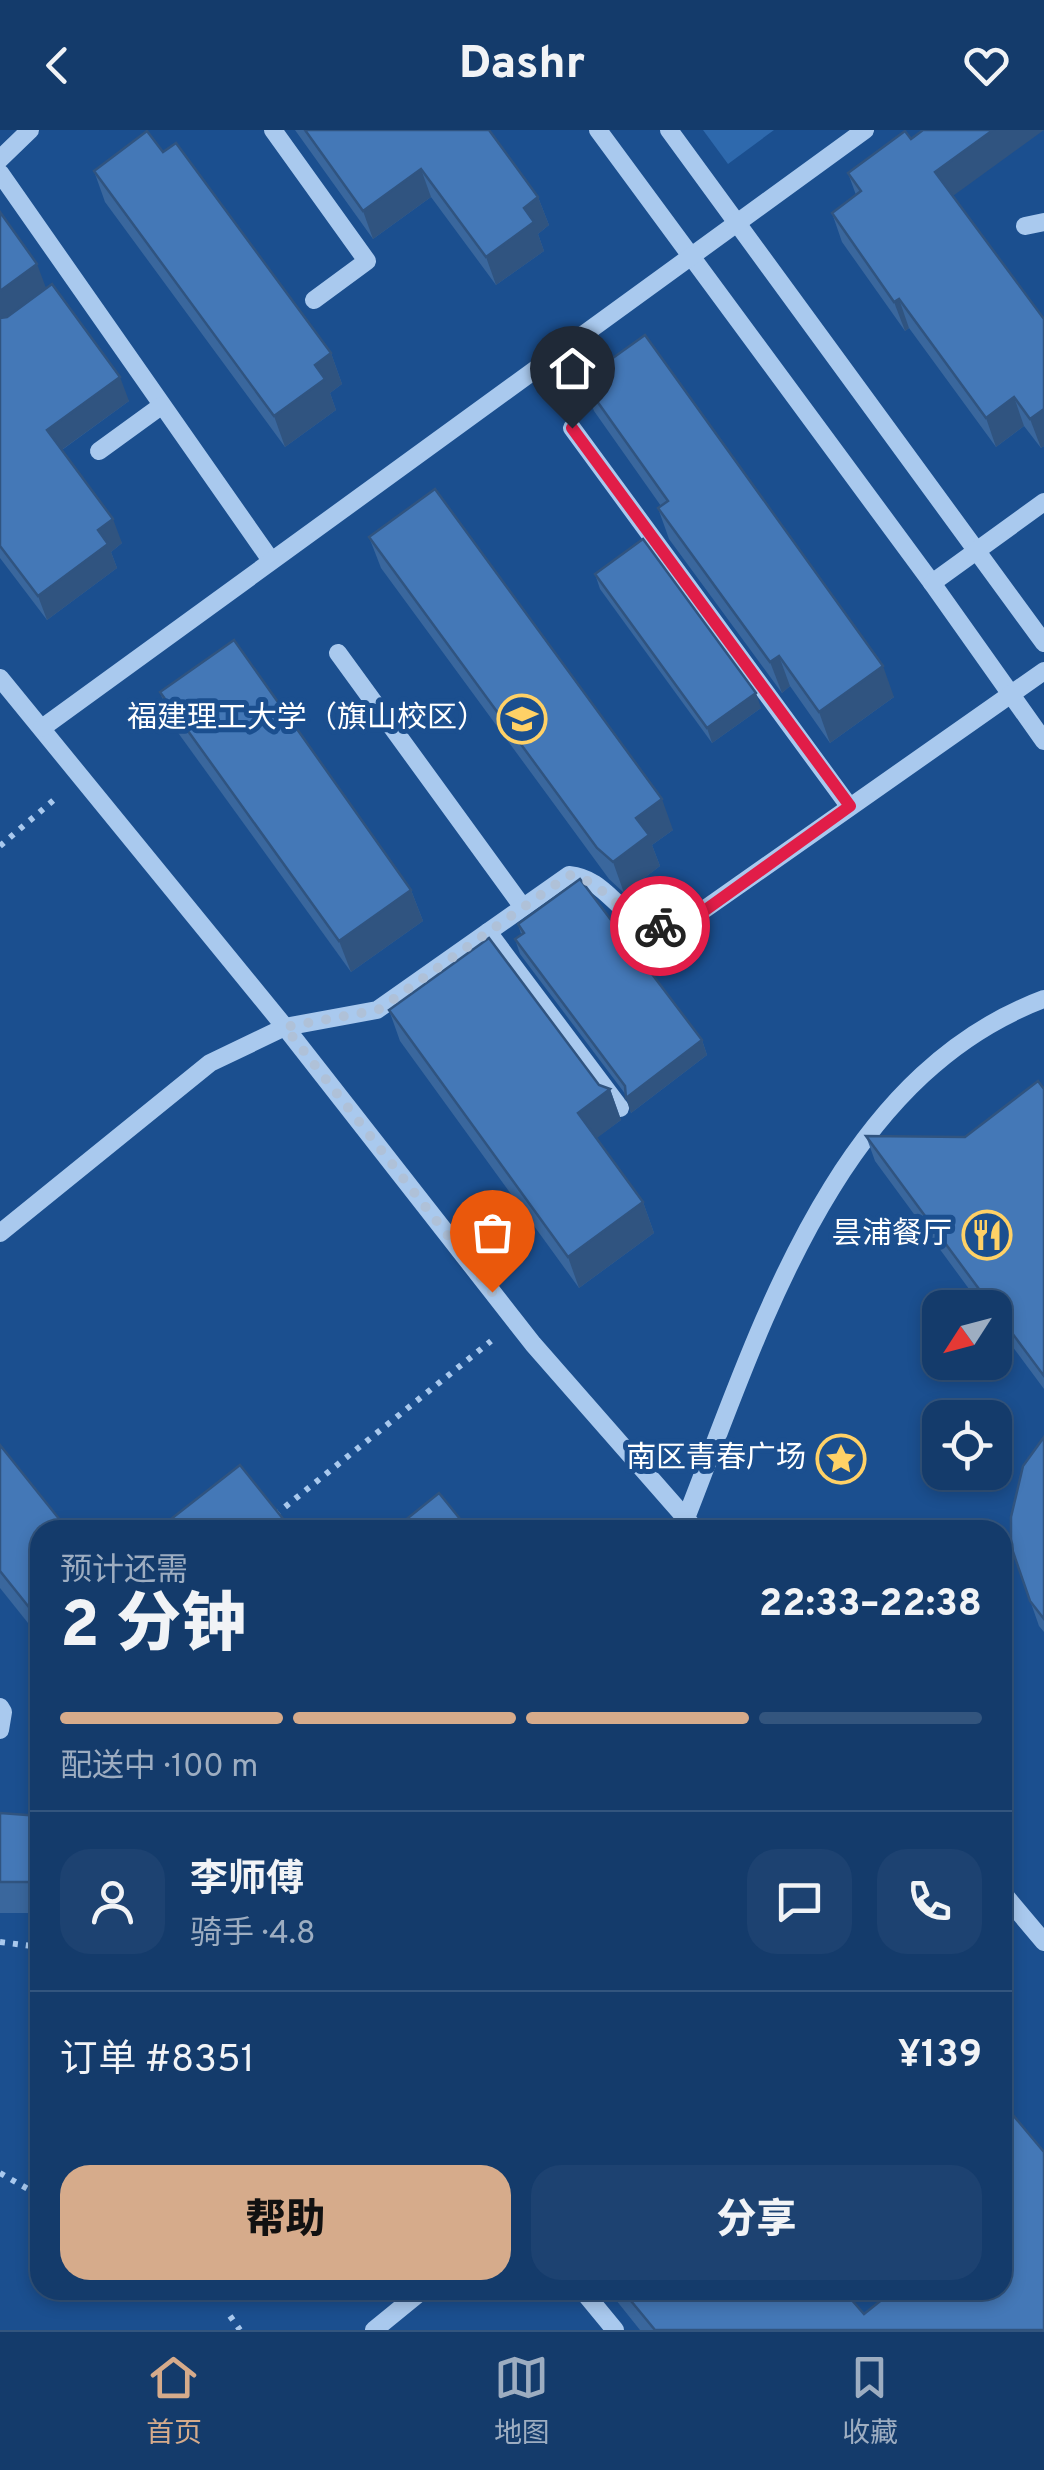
<!DOCTYPE html>
<html lang="zh">
<head>
<meta charset="utf-8">
<style>
	body { margin:0; font-family:Overpass,"Noto Sans SC",sans-serif; background:#1d4271; color:#f1f3f6; height:100vh; display:flex; flex-direction:column; font-size:38px; white-space:nowrap }
	* { box-sizing:border-box; margin:0 }
	p { font-size:32px; color:#9dadc1 }
	.icon { flex:none; width:55px; height:55px; fill:none; stroke:currentColor; stroke-width:2; stroke-linecap:round; stroke-linejoin:round }
	.map { position:relative; flex:1; overflow:hidden }
	.panel { position:absolute; left:30px; top:1390px; width:982px; height:780px; display:flex; flex-direction:column; background:#143b6b; border-radius:30px; box-shadow:0 5px 15px #0003,0 0 0 2px #33557e }
	.panel>* { flex:none }
	.needle { width:65px; rotate:234deg }
	.buttons { position:absolute; left:922px; top:1160px; display:grid; gap:20px }
	.buttons a { display:grid; place-items:center; width:90px; height:90px; border-radius:20px; background:#143b6b; box-shadow:0 5px 15px #0003,0 0 0 2px #33557e; font-size:50px }
	.pin { position:absolute; display:grid; place-items:center; width:85px; height:85px; color:#fff; margin:-102px -42px; border-radius:50% 50% 50% 0; rotate:-45deg; box-shadow:0 0 10px #0007 }
	.pin .icon { rotate:45deg }
	.courier { position:absolute; display:grid; place-items:center; width:100px; height:100px; margin:-50px; border:8px solid #e11d48; border-radius:50%; background:#fff; color:#222; box-shadow:0 2px 12px #0007 }
	.headline em { font-style:normal; font-weight:800 }
	.headline div { display:flex; flex-direction:column-reverse }
	.headline { display:flex; align-items:center; justify-content:space-between; height:170px; padding:0 30px }
	h1 { font-size:65px; font-weight:800; line-height:75px }
	.bar { display:grid; grid-template-columns:repeat(4,1fr); gap:15px 10px; align-content:center; height:120px; padding:0 30px }
	.bar i { height:12px; border-radius:8px; background:#33557e }
	.bar .current { background:#d6ab8b }
	.bar p { grid-column:span 4 }
	.line { display:flex; align-items:center; gap:25px; padding:0 30px; border-top:2px solid #33557e }
	.line div { flex:1 }
	.round { display:grid; place-items:center; flex:none; width:105px; height:105px; border-radius:30px; background:#1d4271 }
	.cta { display:flex; gap:20px; margin-top:auto; padding:20px 30px }
	.cta a { flex:1; height:115px; border-radius:30px; background:#d6ab8b; color:#111; font-size:40px; font-weight:800; line-height:115px; text-align:center }
	.cta a+a { background:#1d4271; color:#f1f3f6 }
	header { display:flex; justify-content:space-between; align-items:center; height:130px; padding:0 30px; background:#143b6b; font-size:45px; font-weight:800 }
	.menu { display:flex; justify-content:space-around; align-items:center; height:140px; border-top:2px solid #33557e; background:#143b6b; font-size:28px; color:#9dadc1 }
	.menu a { display:grid; justify-items:center; gap:5px }
	.menu .current { color:#d6ab8b }
	.map>svg:first-child { display:block }
	.grass { fill:#2e69ad }
	.lines { fill:none; stroke-linecap:round; stroke-linejoin:round }
	.path { stroke:#a9c9ee; stroke-width:6; stroke-dasharray:5 8; stroke-linecap:butt }
	.minor { stroke:#a9c9ee; stroke-width:18 }
	.wall { fill:#3a679d }
	.shaded-wall { fill:#305480 }
	.building { fill:#4478b7; stroke:#305480; stroke-width:2.5 }
	.done { stroke:#afc1d8; stroke-width:10; stroke-dasharray:0 18 }
	.route { stroke:#e11d48; stroke-width:12 }
	.labels { text-anchor:middle; dominant-baseline:central; stroke-width:10; stroke-linejoin:round; paint-order:stroke }
	.poi-label { font-size:30px; fill:#fff; stroke:#1b4f8f; text-anchor:end }
</style>
</head>
<body>
<header><svg class="icon" aria-label="back" viewBox="0 0 24 24"><path d="M15 5l-7 7 7 7"/></svg>Dashr<svg class="icon" aria-label="heart" viewBox="0 0 24 24"><path d="M12 20l-8-8c-3-5 5-10 8-4 3-6 11-1 8 4z"/></svg></header>
<div class="map">
<svg width="1044" height="2200" viewBox="0 0 1044 2200">
	<rect width="100%" height="100%" fill="#1b4f8f"/>
	<polygon class="grass" points="703,0 774,0 728,34"/>
	<g class="lines">
		<g class="path">
			<polyline points="0,716 56,668"/>
			<polyline points="275,1385 491,1211"/>
			<polyline points="0,1812 40,1817"/>
			<polyline points="0,2043 33,2062"/>
			<polyline points="230,2186 240,2200"/>
		</g>
		<g class="minor">
			<polyline points="273,0 367,131 314,170"/>
			<polyline points="598,0 932,453 1044,611"/>
			<polyline points="669,0 1044,513"/>
			<polyline points="0,29 30,0"/>
			<polyline points="0,43 270,429"/>
			<polyline points="1025,96 1044,92"/>
			<polyline points="572,298 849,676"/>
			<polyline points="99,321 161,276"/>
			<polyline points="932,453 1044,372"/>
			<polyline points="338,523 522,776"/>
			<polyline points="0,548 285,897 533,1214 696,1400"/>
			<polyline points="42,598 865,0"/>
			<polyline points="488,802 620,978"/>
			<path d="M 0,1103 L 210,933 L 285,897 L 377,880 L 569,745 C 618,750 619,808 685,793 L 1044,541"/>
			<path d="M 686,1388 C 760,1200 835,947 1044,869"/>
			<polyline points="0,1577 3,1582 0,1600"/>
			<polyline points="1002,1762 1044,1812"/>
			<polyline points="582,2160 615,2200"/>
			<polyline points="374,2200 423,2160"/>
		</g>
	</g>
	<g class="wall">
		<polygon points="295,0 489,0 538,67 549,95 538,104 544,121 496,155 431,67 373,109"/>
		<polygon points="163,22 331,223 342,254 330,263 336,280 285,317 105,72 94,41"/>
		<polygon points="848,43 953,66 1044,189 1044,316 1041,318 1024,296 996,317 909,198 905,201 842,112 832,83 856,65"/>
		<polygon points="0,82 46,158 129,271 62,320 122,413 111,422 117,438 47,490 0,428"/>
		<polygon points="582,250 894,567 830,613 790,556 782,563 669,409 658,378 661,376 594,281"/>
		<polygon points="369,407 673,700 652,715 660,736 624,763 609,749 381,438"/>
		<polygon points="595,444 761,578 712,613 600,459"/>
		<polygon points="160,562 411,760 423,791 351,842 171,593"/>
		<polygon points="518,794 702,910 707,925 631,983 626,965 520,824 515,809 521,804"/>
		<polygon points="389,880 610,959 621,990 596,1008 643,1072 654,1103 579,1158 400,911"/>
		<polygon points="1044,959 1044,1259 995,1193 995,1178 983,1178 875,1031 866,1006 965,1007"/>
		<polygon points="1044,1307 1044,1502 1039,1496 1011,1416"/>
		<polygon points="0,1315 40,1400 40,1508 0,1458"/>
		<polygon points="0,1683 40,1686 40,1783 0,1783"/>
		<polygon points="608,2160 843,2160 864,2184 1044,2200 640,2200"/>
	</g>
	<g class="shaded-wall">
		<polygon points="993,0 1044,0 946,71 935,42"/>
		<polygon points="421,39 431,67 373,109 363,81"/>
		<polygon points="538,67 549,95 538,104 544,121 496,155 486,127 524,78"/>
		<polygon points="37,134 46,158 0,194 0,161"/>
		<polygon points="899,169 909,198 905,201 894,172"/>
		<polygon points="331,223 342,254 330,263 336,280 285,317 274,286 315,235"/>
		<polygon points="120,247 129,271 56,324 47,300"/>
		<polygon points="1014,267 1024,296 996,317 986,288"/>
		<polygon points="1044,279 1044,316 1041,318 1030,289"/>
		<polygon points="113,389 122,413 111,422 117,438 47,490 38,466 98,400"/>
		<polygon points="779,526 790,556 782,563 770,532"/>
		<polygon points="883,536 894,567 830,613 819,582"/>
		<polygon points="756,563 761,578 712,613 707,598"/>
		<polygon points="662,669 673,700 652,715 660,736 624,763 613,732 636,688"/>
		<polygon points="411,760 423,791 351,842 339,811"/>
		<polygon points="702,910 707,925 631,983 626,968"/>
		<polygon points="610,959 621,990 589,1014 578,983"/>
		<polygon points="643,1072 654,1103 579,1158 568,1127"/>
	</g>
	<g class="building">
		<polygon points="305,0 489,0 538,67 524,78 534,92 486,127 421,39 363,81"/>
		<polygon points="923,0 993,0 935,42 1044,189 1044,279 1030,289 1014,267 986,288 899,169 894,172 832,83 861,61 848,43 905,1 911,9"/>
		<polygon points="147,1 163,22 176,13 331,223 315,235 325,249 274,286 94,41"/>
		<polygon points="0,82 37,134 0,161"/>
		<polygon points="52,154 120,247 47,300 113,389 98,400 108,414 38,466 0,416 0,188 7,187"/>
		<polygon points="645,205 883,536 819,582 779,526 770,532 658,378 668,371 582,250"/>
		<polygon points="435,359 662,669 636,688 649,705 613,732 597,718 369,407"/>
		<polygon points="643,409 756,563 707,598 595,444"/>
		<polygon points="234,510 411,760 339,811 160,562"/>
		<polygon points="580,749 702,910 626,968 625,956 515,809 524,803 518,794"/>
		<polygon points="489,808 599,955 610,959 578,983 643,1072 568,1127 389,880"/>
		<polygon points="1038,951 1044,959 1044,1246 995,1180 995,1178 993,1178 866,1006 965,1007"/>
		<polygon points="1044,1307 1044,1489 1030,1471 1011,1416 1011,1387 1023,1336"/>
		<polygon points="0,1315 68,1400 40,1400 40,1491 0,1441"/>
		<polygon points="240,1335 292,1400 157,1400"/>
		<polygon points="439,1363 469,1400 393,1400"/>
		<polygon points="0,1683 40,1686 40,1752 0,1752"/>
		<polygon points="1002,1972 1044,2022 1044,2200 655,2200 622,2160 843,2160 864,2184 894,2160 1002,2160"/>
	</g>
	<g class="lines">
		<path class="done" d="M 492,1162 L 285,897 L 378,880 L 569,745 C 605,750 622,791 660,796"/>
		<polyline class="route" points="572,298 850,676 704,781 685,793 660,796"/>
	</g>
	<defs>
		<g id="university-ring" transform="scale(2.5)"><circle r="9.5" fill="#1b4f8f" stroke="#ffd166" stroke-width="1.5"/><path d="M0-5L7-2L0 1L-7-2ZM-4 1L0 2.5L4 1V4Q0 6-4 4Z" fill="#ffd166"/></g>
		<g id="restaurant-ring" transform="scale(2.5)"><circle r="9.5" fill="#1b4f8f" stroke="#ffd166" stroke-width="1.5"/><path d="M-5-6h1v4h1v-4h1v4h1v-4h1v5L-1.5 .5V6h-2V.5L-5-1ZM5-6V6H3V1.5H1.5Q1.5-4 5-6Z" fill="#ffd166"/></g>
		<g id="sight-ring" transform="scale(2.5)"><circle r="9.5" fill="#1b4f8f" stroke="#ffd166" stroke-width="1.5"/><path d="M0-6L1.8-2.2L6-1.7L2.9 1.2L3.7 5.4L0 3.3L-3.7 5.4L-2.9 1.2L-6-1.7L-1.8-2.2Z" fill="#ffd166"/></g>
	</defs>
	<g fill-rule="evenodd">
		<use href="#university-ring" x="522" y="589"/>
		<use href="#restaurant-ring" x="987" y="1105"/>
		<use href="#sight-ring" x="841" y="1329"/>
	</g>
	<g class="labels">
		<g class="poi-label">
			<text x="487" y="589">福建理工大学（旗山校区）</text>
			<text x="952" y="1105">昙浦餐厅</text>
			<text x="806" y="1329">南区青春广场</text>
		</g>
	</g>
</svg>
<div class="buttons">
<a><svg class="needle" viewBox="-14 -14 28 28"><path d="M0-13l5 13h-10z" fill="#e53935"/><path d="M0 13l5-13h-10z" fill="#9dadc1"/></svg></a>
<a><svg class="icon" aria-label="locate" viewBox="0 0 24 24"><circle cx="12" cy="12" r="6"/><path d="M12 2v4M12 18v4M2 12h4M18 12h4"/></svg></a>
</div>
<div class="pin" style="left:492px;top:1162px;background:#ea580c"><svg class="icon" aria-label="bag" viewBox="0 0 24 24"><path d="M5 8h14l-1 12H6zM9 8a3 3 0 0 1 6 0"/></svg></div>
<div class="pin" style="left:572px;top:298px;background:#1f2937"><svg class="icon" aria-label="home" viewBox="0 0 24 24"><path d="M3 11l9-7 9 7M6 9v11h12V9"/></svg></div>
<div class="courier" style="left:660px;top:796px"><svg class="icon" aria-label="bike" viewBox="0 0 24 24"><circle cx="6" cy="16" r="4"/><circle cx="18" cy="16" r="4"/><path d="M6 16l4-8h5l3 8M10 8l3 8H6M13 5h3"/></svg></div>
<section class="panel">
<div class="headline"><div><h1>2 分钟</h1><p>预计还需</p></div><em>22:33–22:38</em></div>
<div class="bar"><i class="current"></i><i class="current"></i><i class="current"></i><i></i><p>配送中 · 100 m</p></div>
<div class="line" style="height:180px"><a class="round"><svg class="icon" aria-label="person" viewBox="0 0 24 24"><circle cx="12" cy="8" r="4"/><path d="M4 21q1-7 8-7t8 7"/></svg></a><div><b>李师傅</b><p>骑手 · 4.8</p></div><a class="round"><svg class="icon" aria-label="chat" viewBox="0 0 24 24"><path d="M4 5h16v11H9l-5 4z"/></svg></a><a class="round"><svg class="icon" aria-label="phone" viewBox="0 0 24 24"><path d="M5 4h4l2 5-3 2q2 4 5 5l2-3 5 2v4C11 20 4 13 5 4z"/></svg></a></div>
<div class="line" style="height:130px"><div>订单 #8351</div><b>¥139</b></div>
<div class="cta"><a>帮助</a><a>分享</a></div>
</section>
</div>
<nav class="menu">
<a class="current"><svg class="icon" aria-label="home" viewBox="0 0 24 24"><path d="M3 11l9-7 9 7M6 9v11h12V9"/></svg>首页</a>
<a><svg class="icon" aria-label="map" viewBox="0 0 24 24"><path d="M3 6l6-2 6 2 6-2v14l-6 2-6-2-6 2zM9 4v14M15 6v14"/></svg>地图</a>
<a><svg class="icon" aria-label="saved" viewBox="0 0 24 24"><path d="M7 4h10v16l-5-4-5 4z"/></svg>收藏</a>
</nav>
</body>
</html>
